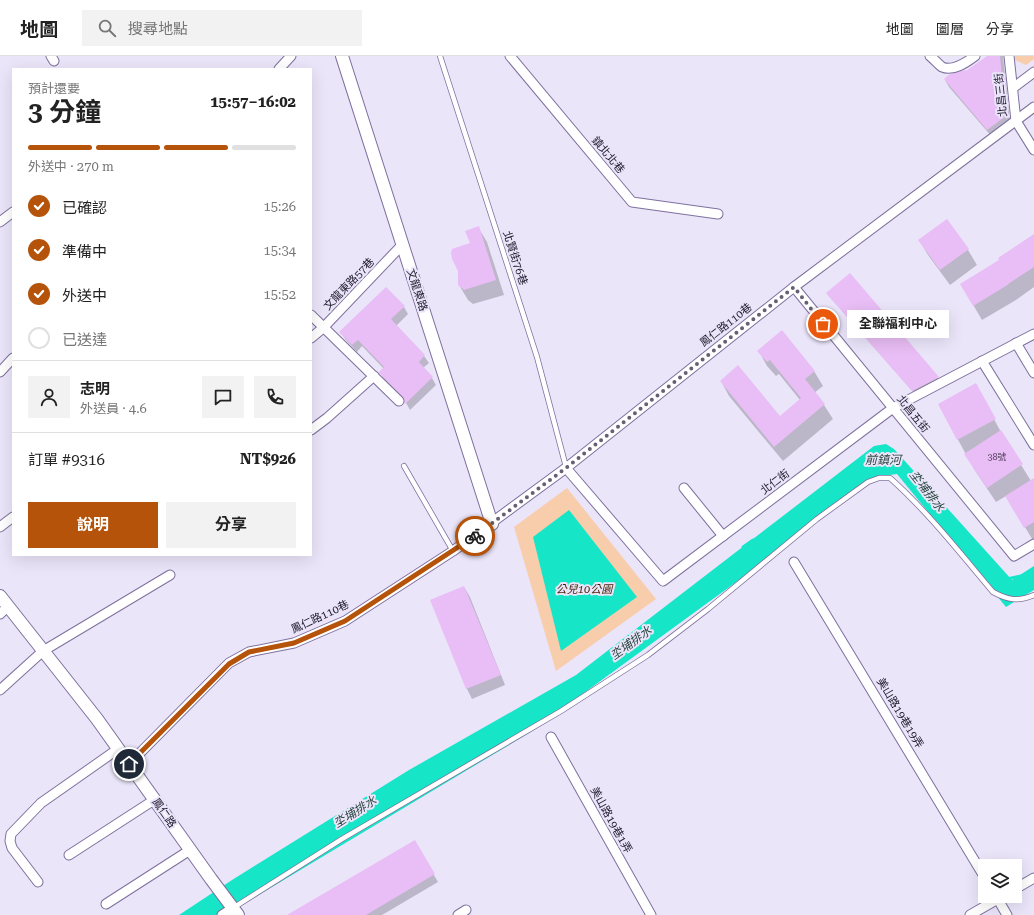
<!DOCTYPE html>
<html lang="zh-TW">
<head>
<meta charset="utf-8">
<style>
	body { margin:0; font-family:"Roboto Serif","Noto Sans TC",serif; background:#f2f2f2; color:#222; height:100vh; display:flex; flex-direction:column; font-size:15px; white-space:nowrap }
	* { box-sizing:border-box; margin:0 }
	p { font-size:13px; color:#767676 }
	.icon { flex:none; width:22px; height:22px; fill:none; stroke:currentColor; stroke-width:2; stroke-linecap:round; stroke-linejoin:round }
	.map { position:relative; flex:1; overflow:hidden }
	.details { position:absolute; left:12px; top:12px; width:300px; height:488px; display:flex; flex-direction:column; background:#fff; border-radius:0px; box-shadow:0 4px 16px #0002 }
	.details>* { flex:none }
	.buttons { position:absolute; left:978px; top:803px; display:grid; gap:8px }
	.buttons a { display:grid; place-items:center; width:44px; height:44px; border-radius:0px; background:#fff; box-shadow:0 4px 16px #0002; font-size:20px }
	.pin { position:absolute; display:grid; place-items:center; width:34px; height:34px; color:#fff; margin:-17px; border:2px solid #fff; border-radius:50%; box-shadow:0 1px 4px #0007 }
	.courier { position:absolute; display:grid; place-items:center; width:40px; height:40px; margin:-20px; border:3px solid #b45309; border-radius:50%; background:#fff; color:#222; box-shadow:0 1px 5px #0007 }
	.bubble { position:absolute; height:28px; border-radius:0px; background:#fff; box-shadow:0 4px 16px #0002; font-size:13px; font-weight:700; line-height:28px; text-align:center }
	.overview em { font-style:normal; font-weight:700 }
	.overview div { display:flex; flex-direction:column-reverse }
	.overview { display:flex; align-items:center; justify-content:space-between; height:68px; padding:0 16px }
	h1 { font-size:26px; font-weight:700; line-height:30px }
	.bar { display:grid; grid-template-columns:repeat(4,1fr); gap:6px 4px; align-content:center; height:48px; padding:0 16px }
	.bar i { height:5px; border-radius:3px; background:#e0e0e0 }
	.bar .current { background:#b45309 }
	.bar p { grid-column:span 4 }
	.line { display:flex; align-items:center; gap:10px; padding:0 16px; border-top:1px solid #e0e0e0 }
	.line div { flex:1 }
	.round { display:grid; place-items:center; flex:none; width:42px; height:42px; border-radius:0px; background:#f2f2f2 }
	ol { padding:0 16px; list-style:none }
	li { display:flex; align-items:center; gap:12px; height:44px }
	li p { margin-inline-start:auto }
	li .icon { padding:4px; border-radius:50%; background:#b45309; color:#fff; stroke-width:4 }
	li:last-child { color:#767676 }
	li i { width:22px; height:22px; border:2px solid #e0e0e0; border-radius:50% }
	.button { display:flex; gap:8px; margin-top:auto; padding:8px 16px }
	.button a { flex:1; height:46px; border-radius:0px; background:#b45309; color:#fff; font-size:16px; font-weight:700; line-height:46px; text-align:center }
	.button a+a { background:#f2f2f2; color:#222 }
	header { display:flex; align-items:center; gap:24px; box-sizing:border-box; height:56px; padding:0 20px; background:#fff; border-bottom:1px solid #e0e0e0 }
	header strong { font-size:19px }
	nav { display:flex; gap:22px; margin-inline-start:auto; font-size:14px }
	.search { width:280px; height:36px; background:#f2f2f2; display:flex; align-items:center; gap:10px; box-sizing:border-box; padding:0 14px; border-radius:0px; color:#767676; font-size:15px }
	.map>svg:first-child { display:block }
	.green { fill:#f8cdac }
	.water { fill:#16e5c8 }
	.shadow { fill:#0003 }
	.lines { fill:none; stroke-linecap:round; stroke-linejoin:round }
	.stream { stroke:#16e5c8; stroke-width:3 }
	.building { fill:#e9bdf5 }
	.lane-casing { stroke:#7f709e; stroke-width:6 }
	.street-casing { stroke:#7f709e; stroke-width:11 }
	.secondary-casing { stroke:#7f709e; stroke-width:14 }
	.lane { stroke:#fff; stroke-width:4.5 }
	.street { stroke:#fff; stroke-width:9 }
	.secondary { stroke:#fff; stroke-width:12 }
	.done { stroke:#676074; stroke-width:4; stroke-dasharray:0 7.2 }
	.route { stroke:#b45309; stroke-width:5 }
	.labels { text-anchor:middle; dominant-baseline:central; stroke-width:4; stroke-linejoin:round; paint-order:stroke }
	.number-label { font-size:9px; fill:#52425e }
	.street-label { font-size:11px; fill:#20192c; stroke:#ebe5fa }
	.park-label { font-size:11px; font-style:italic; fill:#431f00; stroke:#ebe5fa }
	.water-label { font-size:12px; font-style:italic; fill:#2b4741; stroke:#ebe5fa }
</style>
</head>
<body>
<header>
<strong>地圖</strong>
<div class="search"><svg class="icon" aria-label="search" viewBox="0 0 24 24"><circle cx="10" cy="10" r="6"/><path d="M15 15l6 6"/></svg>搜尋地點</div>
<nav><a>地圖</a><a>圖層</a><a>分享</a></nav>
</header>
<div class="map">
<svg width="1034" height="859" viewBox="0 0 1034 859">
	<rect width="100%" height="100%" fill="#ebe5fa"/>
	<g class="green">
		<polygon points="1015,0 1034,0 1034,3 1026,9 1015,4"/>
		<polygon points="567,432 656,543 556,615 514,471"/>
	</g>
	<g class="water">
		<polygon points="886,388 894,393 1012,524 1034,510 1034,534 1006,551 897,418 874,421 780,494 529,677 225,859 179,859 232,824 409,714 576,619 874,390"/>
		<polygon points="569,454 637,541 561,595 533,481"/>
	</g>
	<g class="shadow">
		<polygon points="989,0 1003,0 1010,67 992,81 949,31 945,24 965,16"/>
		<polygon points="947,164 968,194 977,209 950,229 928,199 919,184"/>
		<polygon points="478,171 487,186 504,239 473,248 468,244 459,229 471,188"/>
		<polygon points="1034,183 1034,231 1016,244 982,264 961,228"/>
		<polygon points="850,218 938,322 939,323 914,337 828,239"/>
		<polygon points="404,251 408,258 396,270 424,300 429,307 423,312 432,322 436,329 410,354 405,345 385,325 380,316 384,313 362,290 357,296 345,283 341,276"/>
		<polygon points="759,295 814,315 823,330 814,337 824,349 833,363 783,405 729,340 721,325 780,361 800,344 779,318 776,320 767,310"/>
		<polygon points="975,328 1002,378 1031,425 1034,423 1034,486 1006,440 996,446 974,413 939,349"/>
		<polygon points="464,531 470,541 505,629 472,643 467,633 431,544"/>
		<polygon points="414,785 438,826 382,859 291,859"/>
	</g>
	<g class="lines">
		<g class="stream">
			<polyline points="743,491 753,484"/>
			<polyline points="1007,523 1021,520"/>
		</g>
	</g>
	<g class="building">
		<polygon points="987,0 1000,0 1006,60 987,74 944,23 950,18 965,14 966,15"/>
		<polygon points="947,163 969,193 940,214 918,184"/>
		<polygon points="479,170 496,224 464,234 458,229 458,215 452,203 451,197 452,193 470,187 465,175"/>
		<polygon points="1034,178 1034,211 1008,228 1009,228 973,250 960,228 999,204 998,202"/>
		<polygon points="850,217 939,321 912,335 826,237"/>
		<polygon points="386,231 405,250 391,263 425,299 419,306 433,321 405,348 403,341 379,317 379,316 384,311 358,284 352,289 339,276"/>
		<polygon points="782,274 815,315 805,323 825,348 774,391 720,325 738,309 780,360 801,342 770,304 767,306 757,295"/>
		<polygon points="976,327 996,363 957,384 938,348"/>
		<polygon points="1001,374 1023,408 987,432 964,398"/>
		<polygon points="1034,422 1034,466 1024,472 1005,440"/>
		<polygon points="464,530 501,619 466,633 430,544"/>
		<polygon points="415,784 435,818 366,859 287,859"/>
	</g>
	<g class="lines">
		<g class="lane-casing">
			<g id="lane">
				<polyline points="440,0 537,301 566,411"/>
				<polyline points="404,410 453,495"/>
				<path d="M 233,852 L 342,783 L 561,655 L 648,599 L 708,553 L 817,463 L 868,426 L 879,422 L 890,422 C 928,456 960,497 993,536 C 1008,544 1018,546 1034,539"/>
			</g>
		</g>
		<g class="street-casing">
			<g id="street">
				<polyline points="51,0 54,5"/>
				<polyline points="510,0 632,146 718,158"/>
				<path d="M 930,0 C 934,3 938,8 942,11 C 953,16 967,6 975,0"/>
				<polyline points="1009,0 1016,65 1034,94"/>
				<polyline points="279,13 291,0"/>
				<polyline points="1013,32 1034,16"/>
				<polyline points="0,166 13,156"/>
				<polyline points="794,231 1014,500 1034,488"/>
				<polyline points="311,259 399,345"/>
				<polyline points="311,282 323,272 402,189"/>
				<polyline points="1016,287 1034,317"/>
				<polyline points="982,305 1034,389"/>
				<polyline points="0,316 13,302"/>
				<polyline points="311,374 327,362 374,320"/>
				<polyline points="566,412 663,525 893,352 1034,278"/>
				<polyline points="684,432 723,480"/>
				<polyline points="0,471 13,461"/>
				<polyline points="794,506 985,822"/>
				<polyline points="0,558 8,550"/>
				<polyline points="0,634 43,595 170,519"/>
				<polyline points="551,681 651,859"/>
				<polyline points="129,708 229,607 249,596 294,587 345,565 453,495 566,412 794,231 1034,51"/>
				<polyline points="69,799 154,744"/>
				<polyline points="38,826 12,792 10,785 11,778 41,747 118,693"/>
				<polyline points="1015,833 1034,822"/>
				<polyline points="996,840 1007,859"/>
				<polyline points="106,848 190,794"/>
				<polyline points="222,859 233,852"/>
				<polyline points="458,859 466,854"/>
				<polyline points="970,859 1003,840"/>
			</g>
		</g>
		<g class="secondary-casing">
			<g id="secondary">
				<polyline points="342,0 492,468"/>
				<polyline points="0,540 97,663 211,823 238,859"/>
			</g>
		</g>
		<use href="#lane" class="lane"/>
		<use href="#street" class="street"/>
		<use href="#secondary" class="secondary"/>
	</g>
	<g class="lines">
		<polyline class="done" points="475,480 566,412 794,231 823,268"/>
		<polyline class="route" points="129,708 229,608 249,596 294,587 345,565 475,480"/>
	</g>
	<g class="labels">
		<g class="number-label">
			<text x="997" y="401">38號</text>
		</g>
		<g class="street-label">
			<text transform="translate(1001 39) rotate(-96)">北昌三街</text>
			<text transform="translate(608 99) rotate(50)">鎮北北巷</text>
			<text transform="translate(515 202) rotate(72)">北賢街76巷</text>
			<text transform="translate(349 228) rotate(-46)">文龍東路57巷</text>
			<text transform="translate(417 234) rotate(72)">文龍東路</text>
			<text transform="translate(726 269) rotate(-38)">鳳仁路110巷</text>
			<text transform="translate(913 358) rotate(51)">北昌五街</text>
			<text transform="translate(775 426) rotate(-37)">北仁街</text>
			<text transform="translate(320 561) rotate(-25)">鳳仁路110巷</text>
			<text transform="translate(900 657) rotate(59)">美山路19巷19弄</text>
			<text transform="translate(164 757) rotate(55)">鳳仁路</text>
			<text transform="translate(611 764) rotate(61)">美山路19巷1弄</text>
		</g>
		<g class="park-label">
			<text x="584" y="533">公兒10公園</text>
		</g>
		<g class="water-label">
			<text x="883" y="404">前鎮河</text>
			<text transform="translate(927 435) rotate(52)">坔埔排水</text>
			<text transform="translate(631 587) rotate(-36)">坔埔排水</text>
			<text transform="translate(355 756) rotate(-32)">坔埔排水</text>
		</g>
	</g>
</svg>
<div class="buttons">
<a><svg class="icon" aria-label="layers" viewBox="0 0 24 24"><path d="M12 4l9 5-9 5-9-5zM3 14l9 5 9-5"/></svg></a>
</div>
<div class="pin" style="left:823px;top:268px;background:#ea580c"><svg class="icon" aria-label="bag" viewBox="0 0 24 24"><path d="M5 8h14l-1 12H6zM9 8a3 3 0 0 1 6 0"/></svg></div>
<div class="pin" style="left:129px;top:708px;background:#1f2937"><svg class="icon" aria-label="home" viewBox="0 0 24 24"><path d="M3 11l9-7 9 7M6 9v11h12V9"/></svg></div>
<div class="courier" style="left:475px;top:480px"><svg class="icon" aria-label="bike" viewBox="0 0 24 24"><circle cx="6" cy="16" r="4"/><circle cx="18" cy="16" r="4"/><path d="M6 16l4-8h5l3 8M10 8l3 8H6M13 5h3"/></svg></div>
<div class="bubble" style="left:847px;top:254px;width:102px">全聯福利中心</div>
<section class="details">
<div class="overview"><div><h1>3 分鐘</h1><p>預計還要</p></div><em>15:57–16:02</em></div>
<div class="bar"><i class="current"></i><i class="current"></i><i class="current"></i><i></i><p>外送中 · 270 m</p></div>
<ol>
<li><svg class="icon" aria-label="check" viewBox="0 0 24 24"><path d="M5 12l5 5 9-10"/></svg>已確認<p>15:26</p></li>
<li><svg class="icon" aria-label="check" viewBox="0 0 24 24"><path d="M5 12l5 5 9-10"/></svg>準備中<p>15:34</p></li>
<li><svg class="icon" aria-label="check" viewBox="0 0 24 24"><path d="M5 12l5 5 9-10"/></svg>外送中<p>15:52</p></li>
<li><i></i>已送達</li>
</ol>
<div class="line" style="height:72px"><a class="round"><svg class="icon" aria-label="person" viewBox="0 0 24 24"><circle cx="12" cy="8" r="4"/><path d="M4 21q1-7 8-7t8 7"/></svg></a><div><b>志明</b><p>外送員 · 4.6</p></div><a class="round"><svg class="icon" aria-label="chat" viewBox="0 0 24 24"><path d="M4 5h16v11H9l-5 4z"/></svg></a><a class="round"><svg class="icon" aria-label="phone" viewBox="0 0 24 24"><path d="M5 4h4l2 5-3 2q2 4 5 5l2-3 5 2v4C11 20 4 13 5 4z"/></svg></a></div>
<div class="line" style="height:52px"><div>訂單 #9316</div><b>NT$926</b></div>
<div class="button"><a>說明</a><a>分享</a></div>
</section>
</div>
</body>
</html>
